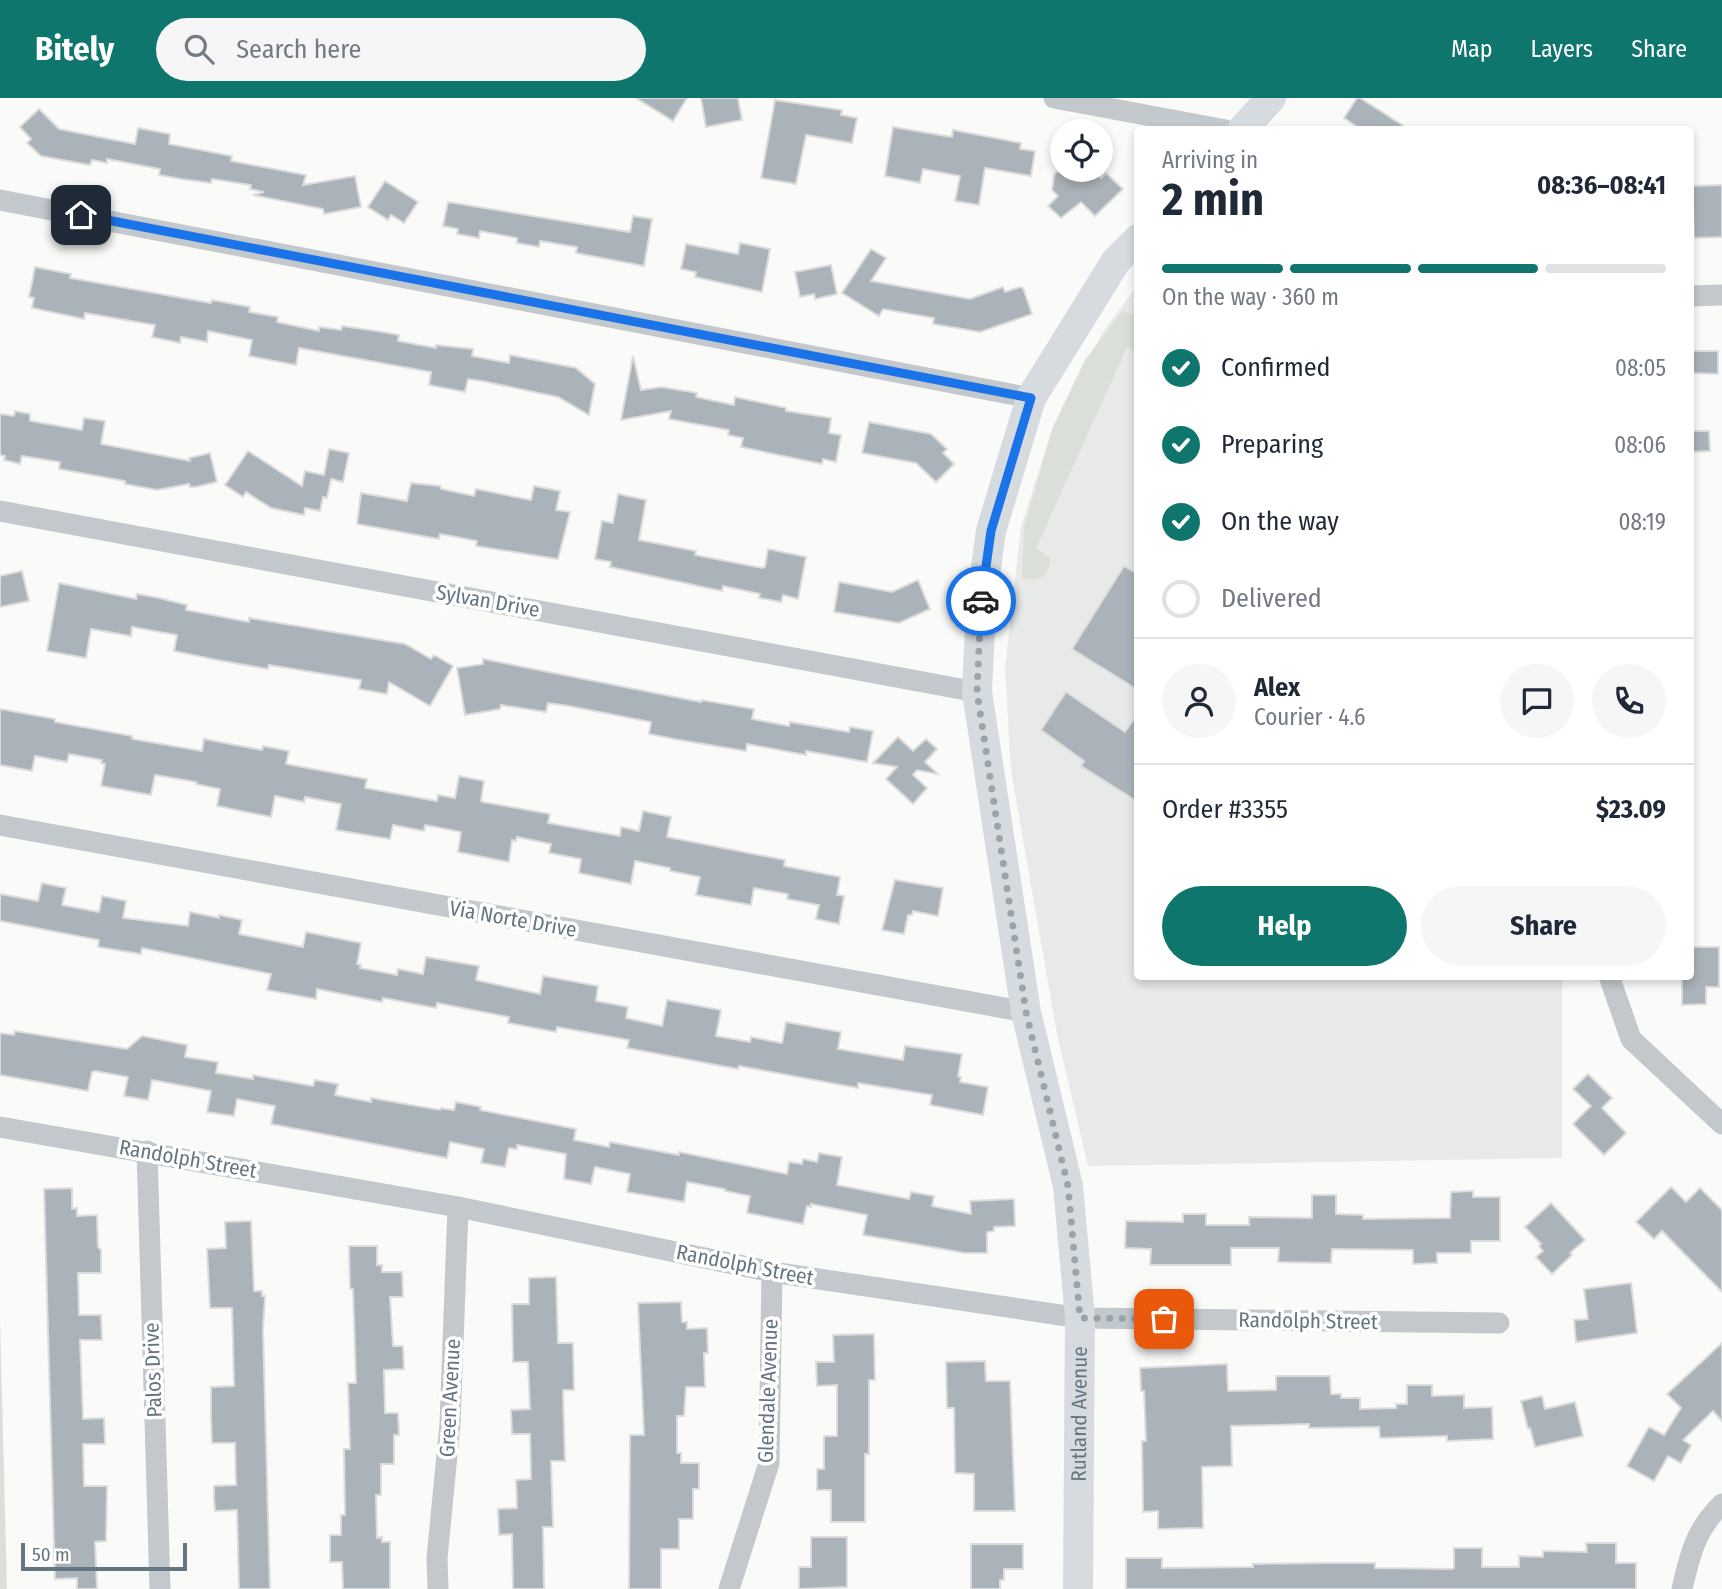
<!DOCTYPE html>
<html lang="en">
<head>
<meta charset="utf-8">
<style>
	body { margin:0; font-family:"Fira Sans Condensed",sans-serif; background:#f6f6f7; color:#1f2937; height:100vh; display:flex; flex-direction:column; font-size:26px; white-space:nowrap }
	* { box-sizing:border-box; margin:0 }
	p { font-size:23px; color:#747a83 }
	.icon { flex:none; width:38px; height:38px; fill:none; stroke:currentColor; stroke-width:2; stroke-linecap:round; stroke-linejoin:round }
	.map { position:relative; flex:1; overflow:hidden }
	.drawer { position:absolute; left:1134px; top:28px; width:560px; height:854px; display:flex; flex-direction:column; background:#fff; border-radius:7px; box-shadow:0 4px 10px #0003 }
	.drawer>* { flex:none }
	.controls { position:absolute; left:1050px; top:21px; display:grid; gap:14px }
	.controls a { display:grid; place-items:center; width:63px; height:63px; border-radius:50%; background:#fff; box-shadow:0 4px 10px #0003; font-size:35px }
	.scale { position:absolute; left:21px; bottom:18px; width:166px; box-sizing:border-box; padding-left:7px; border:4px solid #657683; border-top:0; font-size:19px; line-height:24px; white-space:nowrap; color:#657683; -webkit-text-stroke:5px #fff; paint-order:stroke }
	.pin { position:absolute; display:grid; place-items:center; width:60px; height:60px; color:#fff; margin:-30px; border-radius:14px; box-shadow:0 4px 10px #0006 }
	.courier { position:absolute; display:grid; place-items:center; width:70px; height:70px; margin:-35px; border:5px solid #1a73e8; border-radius:50%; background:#fff; color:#222; box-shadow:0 2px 9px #0007 }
	.overview em { font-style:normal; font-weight:700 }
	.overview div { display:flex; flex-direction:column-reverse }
	.overview { display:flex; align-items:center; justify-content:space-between; height:119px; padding:0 28px }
	h1 { font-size:46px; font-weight:700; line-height:52px }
	.bar { display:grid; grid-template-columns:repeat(4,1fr); gap:10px 7px; align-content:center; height:84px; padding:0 28px }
	.bar i { height:9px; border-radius:5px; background:#e0e1e3 }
	.bar .active { background:#0f766e }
	.bar p { grid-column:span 4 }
	.line { display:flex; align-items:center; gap:18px; padding:0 28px; border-top:2px solid #e0e1e3 }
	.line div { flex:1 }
	.round { display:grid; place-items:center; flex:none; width:74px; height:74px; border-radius:37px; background:#f6f6f7 }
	ol { padding:0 28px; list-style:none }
	li { display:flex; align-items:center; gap:21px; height:77px }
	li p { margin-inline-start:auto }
	li .icon { padding:7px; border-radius:50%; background:#0f766e; color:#fff; stroke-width:4 }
	li:last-child { color:#747a83 }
	li i { width:38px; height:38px; border:4px solid #e0e1e3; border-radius:50% }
	.primary-button { display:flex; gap:14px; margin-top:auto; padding:14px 28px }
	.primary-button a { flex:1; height:80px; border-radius:42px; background:#0f766e; color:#fff; font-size:28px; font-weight:700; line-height:80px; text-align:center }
	.primary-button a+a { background:#f6f6f7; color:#1f2937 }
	header { display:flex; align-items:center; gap:42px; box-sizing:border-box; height:98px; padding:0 35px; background:#0f766e; color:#fff }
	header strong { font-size:33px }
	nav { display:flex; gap:38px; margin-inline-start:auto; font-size:24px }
	.search { width:490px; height:63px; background:#f6f6f7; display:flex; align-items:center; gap:18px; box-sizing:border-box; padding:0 24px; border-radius:38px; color:#747a83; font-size:26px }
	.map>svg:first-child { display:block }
	.built { fill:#e8e9e9 }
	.green { fill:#dadfd7 }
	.building { fill:#aab3b9; stroke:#dcdcda; stroke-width:2 }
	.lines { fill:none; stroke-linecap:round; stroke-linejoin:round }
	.street { stroke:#c3c8cc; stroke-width:21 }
	.secondary { stroke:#d6dbdf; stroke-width:30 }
	.done { stroke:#99a4ac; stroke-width:7; stroke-dasharray:0 12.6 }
	.route { stroke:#1a73e8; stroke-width:9 }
	.labels { text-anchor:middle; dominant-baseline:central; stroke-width:7; stroke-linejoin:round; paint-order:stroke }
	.street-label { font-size:21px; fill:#657683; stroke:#fff }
</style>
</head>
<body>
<header>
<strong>Bitely</strong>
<div class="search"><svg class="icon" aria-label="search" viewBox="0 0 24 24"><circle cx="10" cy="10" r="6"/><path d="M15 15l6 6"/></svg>Search here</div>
<nav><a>Map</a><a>Layers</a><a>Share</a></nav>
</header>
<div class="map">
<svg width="1722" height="1491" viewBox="0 0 1722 1491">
	<rect width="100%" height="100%" fill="#fafaf8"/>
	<polygon class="built" points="1137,188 1138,878 1562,879 1562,1060 1088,1068 1057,936 1011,673 1005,570 1021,429 1051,334 1104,232"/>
	<g class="green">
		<polygon points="1123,212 1137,219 1137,254 1127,249 1036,450 1050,460 1050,467 1045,477 1033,482 1022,480 1024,430 1053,329 1085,262"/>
		<polygon points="0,1220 7,1491 0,1491"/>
	</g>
	<g class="building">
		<polygon points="636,0 687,0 673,23"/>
		<polygon points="701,0 738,0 742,22 706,29"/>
		<polygon points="1357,0 1360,0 1410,32 1362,32 1344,20"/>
		<polygon points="775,2 842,12 841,17 857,20 852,45 806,37 796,86 761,80"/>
		<polygon points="39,11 59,31 135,46 138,30 170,36 169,46 232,58 231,63 306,77 303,87 355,78 361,109 324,116 323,111 253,97 264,94 250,91 251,87 212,81 211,85 181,81 159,77 160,71 107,61 107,65 92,62 90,67 41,58 27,45 31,41 20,29"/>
		<polygon points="893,29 952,39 953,32 1021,45 1020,51 1035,53 1031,78 985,70 979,107 955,103 960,78 923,71 920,85 885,78"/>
		<polygon points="1059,72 1093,72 1101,80 1106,75 1123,91 1095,118 1081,104 1061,120 1048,108 1058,98 1052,92 1054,77"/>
		<polygon points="385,83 418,104 404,125 391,117 388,122 368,109"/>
		<polygon points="1722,87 1722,139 1694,140 1692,88"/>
		<polygon points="448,104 630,134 633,118 652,121 644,168 576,155 577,149 540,143 539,149 517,145 517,140 480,133 479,140 457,136 458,131 443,128"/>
		<polygon points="740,145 770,151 762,194 695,179 696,174 681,171 686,146 738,156"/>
		<polygon points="871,151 886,160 871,183 970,201 1003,189 1005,194 1020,189 1023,190 1032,216 980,234 933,226 934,220 883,211 879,218 842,195"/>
		<polygon points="831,167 837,196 815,201 814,196 800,199 795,174"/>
		<polygon points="35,169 71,176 70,180 211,205 212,202 250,209 249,214 278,219 277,224 319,233 319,229 341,232 342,228 377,233 399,237 398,243 436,250 436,247 473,251 472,258 509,265 510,257 576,270 595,286 589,317 558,299 482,283 468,281 465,294 429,287 431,274 299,250 296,267 249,258 252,242 208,233 207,244 181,239 180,245 152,239 155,227 85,215 84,221 32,210 34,200 29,199"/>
		<polygon points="1690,253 1718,253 1718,276 1690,275"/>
		<polygon points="633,258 641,292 661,289 697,295 696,299 734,307 735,299 786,310 786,313 831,320 829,335 841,337 836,364 823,361 822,366 741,349 743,340 728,337 729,332 669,321 671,313 621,322"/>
		<polygon points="15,313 30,316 30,323 82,332 84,320 105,323 101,346 190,363 189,360 210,355 217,384 195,389 190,389 189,386 157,392 125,386 125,383 59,371 60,364 22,358 20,366 4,362 5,358 0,357 0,316 14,318"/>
		<polygon points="869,324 931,336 947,351 943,355 954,366 936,384 916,365 862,355"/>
		<polygon points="1690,333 1709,333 1710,353 1690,354"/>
		<polygon points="329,351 349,355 343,384 331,381 327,400 323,399 320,413 305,410 304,417 271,410 246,394 243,399 225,387 248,353 302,388 305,373 324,377"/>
		<polygon points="411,385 440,388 441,391 474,398 476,391 531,402 534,388 560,393 556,412 570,414 558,461 476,448 477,443 440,436 439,441 357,426 361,395 407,403"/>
		<polygon points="618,396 646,402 639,442 696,453 695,457 762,470 765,469 768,451 806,459 798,501 783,497 781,504 759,500 760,496 723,488 722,493 610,469 611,464 595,461 602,423 613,425"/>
		<polygon points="1124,468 1138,476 1138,592 1072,551"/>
		<polygon points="22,473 29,503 0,509 0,478"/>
		<polygon points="918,482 930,511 899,525 834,514 839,484 892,494"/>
		<polygon points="59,485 136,501 137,496 159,500 187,507 186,512 249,524 249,520 405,546 431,561 434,557 453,568 430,608 389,584 387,596 359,591 361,582 269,567 268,571 217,562 174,553 177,537 132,529 131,538 91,531 86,560 47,553"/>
		<polygon points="483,561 701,604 702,602 754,611 752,621 789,628 790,624 849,634 850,629 873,633 867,664 806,653 806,657 747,646 746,653 674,641 649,636 651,624 569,608 548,605 546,614 501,607 500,611 465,617 457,570 483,566"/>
		<polygon points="1066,594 1125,634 1138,616 1138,704 1081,668 1084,663 1041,632"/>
		<polygon points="0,611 55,621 55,624 132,638 132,641 202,653 204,641 262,652 263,648 289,653 286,666 367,681 365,690 437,703 438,697 455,700 459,678 484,683 481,703 483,704 550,716 548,725 620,738 621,729 639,733 643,713 671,719 667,739 785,762 784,768 840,779 837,797 844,798 839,826 816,821 819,807 787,801 788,796 754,790 751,807 696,797 700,779 670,773 670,770 635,763 631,786 579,775 581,761 549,755 551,746 517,739 516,743 512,742 509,764 458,754 461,734 425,727 424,733 393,727 390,741 336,732 341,706 305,699 304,704 275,698 271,719 217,708 220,691 196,686 196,684 155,677 151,697 101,688 105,666 101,665 102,662 69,656 67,664 35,658 32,673 0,667"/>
		<polygon points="898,639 913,653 926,641 937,651 925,664 938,676 917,672 913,677 927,690 913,706 886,681 897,669 873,665"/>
		<polygon points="895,782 943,790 938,818 913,813 912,817 908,817 904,836 882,832"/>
		<polygon points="42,785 66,790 62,807 99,814 102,798 126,803 123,820 188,828 190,814 219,820 219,817 242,822 239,836 303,849 306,834 361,845 357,866 361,867 360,870 397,877 398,871 423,876 426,859 479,868 476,882 540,896 543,878 598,888 596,903 628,909 626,920 662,928 667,902 721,912 716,938 750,944 751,939 782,945 786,924 841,934 838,951 903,962 905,948 962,956 958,978 961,979 960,984 988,989 983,1017 930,1007 932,997 858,985 858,990 739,968 738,971 627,950 629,942 557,929 556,934 508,925 509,919 437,905 436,910 383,900 382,904 317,891 316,901 267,892 271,876 142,850 141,856 98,849 99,842 0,823 0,796 38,803"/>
		<polygon points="1690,849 1719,849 1719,889 1706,889 1706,906 1682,907 1682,878 1690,878"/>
		<polygon points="15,933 127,951 142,938 187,947 185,959 218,964 216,975 253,981 253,977 313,988 315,982 338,986 335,997 371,1004 371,1000 440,1012 441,1010 454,1012 456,1004 481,1009 480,1012 576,1031 574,1042 609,1049 610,1044 679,1057 679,1054 787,1076 789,1064 802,1066 803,1061 817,1064 819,1055 842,1059 837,1087 909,1101 911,1094 934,1098 932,1108 971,1116 970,1103 1014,1101 1015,1128 994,1129 994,1133 987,1134 987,1155 965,1155 863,1137 867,1117 811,1106 811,1109 807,1108 803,1126 747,1115 750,1098 725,1093 725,1091 687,1084 684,1104 627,1094 630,1076 595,1069 591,1086 564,1081 566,1056 517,1047 517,1051 509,1050 505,1069 481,1065 484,1051 450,1044 447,1060 271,1026 275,1008 237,1001 234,1018 207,1014 211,993 152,982 148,1002 124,998 128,979 95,973 92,974 88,993 0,977 0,935 14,937"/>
		<polygon points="1588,976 1612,1000 1602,1010 1626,1035 1604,1057 1573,1026 1591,1008 1573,991"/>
		<polygon points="1671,1089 1686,1104 1700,1090 1722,1112 1722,1194 1662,1133 1654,1141 1636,1124"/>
		<polygon points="72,1090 72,1111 77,1110 77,1118 97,1117 98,1149 101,1152 101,1175 78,1175 79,1217 101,1217 102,1242 80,1242 83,1321 104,1320 105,1346 83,1346 84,1388 107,1388 107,1391 106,1443 95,1444 97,1491 77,1491 77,1480 55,1481 44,1091"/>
		<polygon points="1473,1093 1473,1099 1500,1099 1500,1143 1471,1143 1471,1155 1437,1155 1437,1165 1413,1166 1413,1152 1332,1151 1331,1165 1278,1164 1279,1150 1231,1150 1231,1167 1150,1167 1151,1151 1125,1150 1126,1123 1183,1124 1183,1116 1206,1116 1206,1127 1249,1127 1249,1119 1312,1120 1312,1097 1336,1097 1336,1116 1363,1117 1363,1121 1450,1120 1451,1094"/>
		<polygon points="1551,1105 1585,1142 1570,1155 1572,1157 1552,1176 1536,1159 1543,1153 1539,1148 1541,1146 1525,1129"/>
		<polygon points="251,1123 254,1193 262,1193 262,1198 265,1198 263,1231 270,1491 239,1491 237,1412 215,1413 214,1401 214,1388 236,1387 235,1345 212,1345 211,1320 211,1289 234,1288 233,1245 232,1210 210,1210 207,1151 226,1150 225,1124"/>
		<polygon points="349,1148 377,1148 377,1167 382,1167 382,1174 402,1174 403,1199 390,1199 393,1248 403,1248 404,1271 384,1272 385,1315 398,1315 399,1337 394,1337 394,1366 381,1366 381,1397 376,1397 377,1440 382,1439 382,1444 390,1444 390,1491 343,1491 342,1464 330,1464 330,1437 341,1437 341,1417 345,1417 344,1351 350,1351 348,1285 356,1285 353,1191 350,1191"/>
		<polygon points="556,1179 558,1245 573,1245 574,1292 563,1292 565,1363 551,1363 553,1429 543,1429 544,1491 513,1491 512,1436 499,1437 498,1411 517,1410 516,1382 531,1381 530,1336 512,1336 511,1312 530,1311 528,1264 513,1264 512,1206 529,1206 529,1180"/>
		<polygon points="1631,1185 1637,1235 1576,1244 1574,1222 1588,1221 1584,1191"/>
		<polygon points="681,1204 682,1224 687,1224 687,1231 707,1230 708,1255 704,1255 705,1289 686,1289 684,1318 677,1318 677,1355 681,1355 681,1365 699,1365 699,1391 693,1391 693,1421 679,1421 679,1451 661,1451 661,1491 629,1491 630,1337 644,1337 638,1205"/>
		<polygon points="874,1236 875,1282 869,1282 869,1356 865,1356 865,1424 831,1424 831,1392 817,1392 817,1371 824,1371 824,1338 837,1338 837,1287 817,1288 816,1264 834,1264 833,1237"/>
		<polygon points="1722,1245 1722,1323 1713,1313 1683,1342 1691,1347 1681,1365 1668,1358 1654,1383 1627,1368 1649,1329 1664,1337 1681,1310 1667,1296"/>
		<polygon points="985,1263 986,1283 1010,1283 1015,1413 974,1413 974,1376 955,1375 954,1310 947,1310 946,1264"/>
		<polygon points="1227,1266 1228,1293 1276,1292 1276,1278 1330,1278 1331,1296 1341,1296 1341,1300 1360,1300 1360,1311 1396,1310 1396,1306 1407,1306 1407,1287 1432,1287 1432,1298 1464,1297 1464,1310 1492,1309 1493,1341 1447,1343 1447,1338 1380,1340 1379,1329 1309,1330 1309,1326 1231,1328 1232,1368 1202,1369 1203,1430 1158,1431 1158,1413 1143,1414 1142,1343 1146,1343 1144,1293 1141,1293 1140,1270"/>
		<polygon points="1542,1298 1545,1311 1575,1304 1583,1338 1535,1349 1530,1330 1528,1331 1521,1303"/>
		<polygon points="811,1439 847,1439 847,1489 799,1491 799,1469 811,1469"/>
		<polygon points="1586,1445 1616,1445 1616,1465 1636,1465 1636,1491 1126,1491 1126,1460 1162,1460 1162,1470 1253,1469 1253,1466 1324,1465 1375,1465 1375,1470 1452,1471 1454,1470 1454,1450 1482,1450 1482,1469 1519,1469 1519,1458 1543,1459 1543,1453 1587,1454"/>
		<polygon points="971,1446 1023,1446 1023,1471 1004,1471 1004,1482 1000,1482 1000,1491 971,1491"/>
	</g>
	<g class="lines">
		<g class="street">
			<polyline points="1054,0 1226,32"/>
			<polyline points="0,102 1031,300"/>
			<polyline points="1690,198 1722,197"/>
			<polyline points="0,413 977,594"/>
			<polyline points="0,727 1026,914"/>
			<polyline points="1609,878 1631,941 1722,1026"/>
			<polyline points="0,1029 458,1109 772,1174 1080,1220 1499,1225"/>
			<polyline points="147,1053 160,1491"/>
			<polyline points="438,1491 437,1460 450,1326 458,1109"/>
			<polyline points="729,1491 769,1365 772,1174"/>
			<path d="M 1682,1491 C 1690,1456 1696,1431 1722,1406"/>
		</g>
		<g class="secondary">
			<polyline points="1242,32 1271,0"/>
			<path id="s1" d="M 1078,1491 L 1080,1220 L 1068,1088 L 1026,914 L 977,594 L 981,506 L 991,433 L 1031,300 L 1116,163 L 1138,141"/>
		</g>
	</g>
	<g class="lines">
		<polyline class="done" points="981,503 977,594 1026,914 1068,1088 1080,1220 1164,1221"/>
		<polyline class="route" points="81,117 1031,300 991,433 981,503"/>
	</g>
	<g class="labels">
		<g class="street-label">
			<text transform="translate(488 503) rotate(10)">Sylvan Drive</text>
			<text transform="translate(513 821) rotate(10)">Via Norte Drive</text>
			<text transform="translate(188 1061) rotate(10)">Randolph Street</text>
			<text transform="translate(745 1167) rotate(11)">Randolph Street</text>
			<text transform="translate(1308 1223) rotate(1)">Randolph Street</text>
			<text transform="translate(153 1272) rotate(-92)">Palos Drive</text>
			<text transform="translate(768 1293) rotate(-88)">Glendale Avenue</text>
			<text transform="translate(450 1300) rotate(-87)">Green Avenue</text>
			<text stroke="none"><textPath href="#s1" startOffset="175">Rutland Avenue</textPath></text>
		</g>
	</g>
</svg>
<div class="controls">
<a><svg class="icon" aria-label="locate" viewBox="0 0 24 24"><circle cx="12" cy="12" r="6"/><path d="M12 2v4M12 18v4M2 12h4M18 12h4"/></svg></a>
</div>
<div class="scale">50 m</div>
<div class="pin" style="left:1164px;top:1221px;background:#ea580c"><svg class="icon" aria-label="bag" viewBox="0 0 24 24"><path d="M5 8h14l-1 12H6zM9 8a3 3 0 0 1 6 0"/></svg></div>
<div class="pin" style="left:81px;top:117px;background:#1f2937"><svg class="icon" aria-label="home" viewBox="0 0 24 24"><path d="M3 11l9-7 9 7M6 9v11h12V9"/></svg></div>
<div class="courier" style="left:981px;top:503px"><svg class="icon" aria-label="car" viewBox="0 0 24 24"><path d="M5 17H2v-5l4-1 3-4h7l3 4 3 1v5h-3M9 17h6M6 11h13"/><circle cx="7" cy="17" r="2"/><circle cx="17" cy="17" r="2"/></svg></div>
<section class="drawer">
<div class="overview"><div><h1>2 min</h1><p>Arriving in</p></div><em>08:36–08:41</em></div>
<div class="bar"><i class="active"></i><i class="active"></i><i class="active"></i><i></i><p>On the way · 360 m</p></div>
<ol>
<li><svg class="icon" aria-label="check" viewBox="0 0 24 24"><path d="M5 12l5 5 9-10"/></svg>Confirmed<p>08:05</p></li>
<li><svg class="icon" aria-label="check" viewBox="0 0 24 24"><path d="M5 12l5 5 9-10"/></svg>Preparing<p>08:06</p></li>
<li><svg class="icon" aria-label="check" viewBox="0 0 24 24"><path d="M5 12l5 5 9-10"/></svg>On the way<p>08:19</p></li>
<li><i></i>Delivered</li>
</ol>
<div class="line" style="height:126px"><a class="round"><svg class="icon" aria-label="person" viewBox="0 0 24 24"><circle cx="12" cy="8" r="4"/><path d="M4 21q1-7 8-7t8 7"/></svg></a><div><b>Alex</b><p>Courier · 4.6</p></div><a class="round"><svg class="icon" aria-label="chat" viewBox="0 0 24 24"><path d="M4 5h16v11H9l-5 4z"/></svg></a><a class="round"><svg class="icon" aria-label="phone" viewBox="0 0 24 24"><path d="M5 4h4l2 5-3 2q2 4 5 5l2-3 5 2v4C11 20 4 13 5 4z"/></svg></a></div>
<div class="line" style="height:91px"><div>Order #3355</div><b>$23.09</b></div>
<div class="primary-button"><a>Help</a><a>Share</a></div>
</section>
</div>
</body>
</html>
